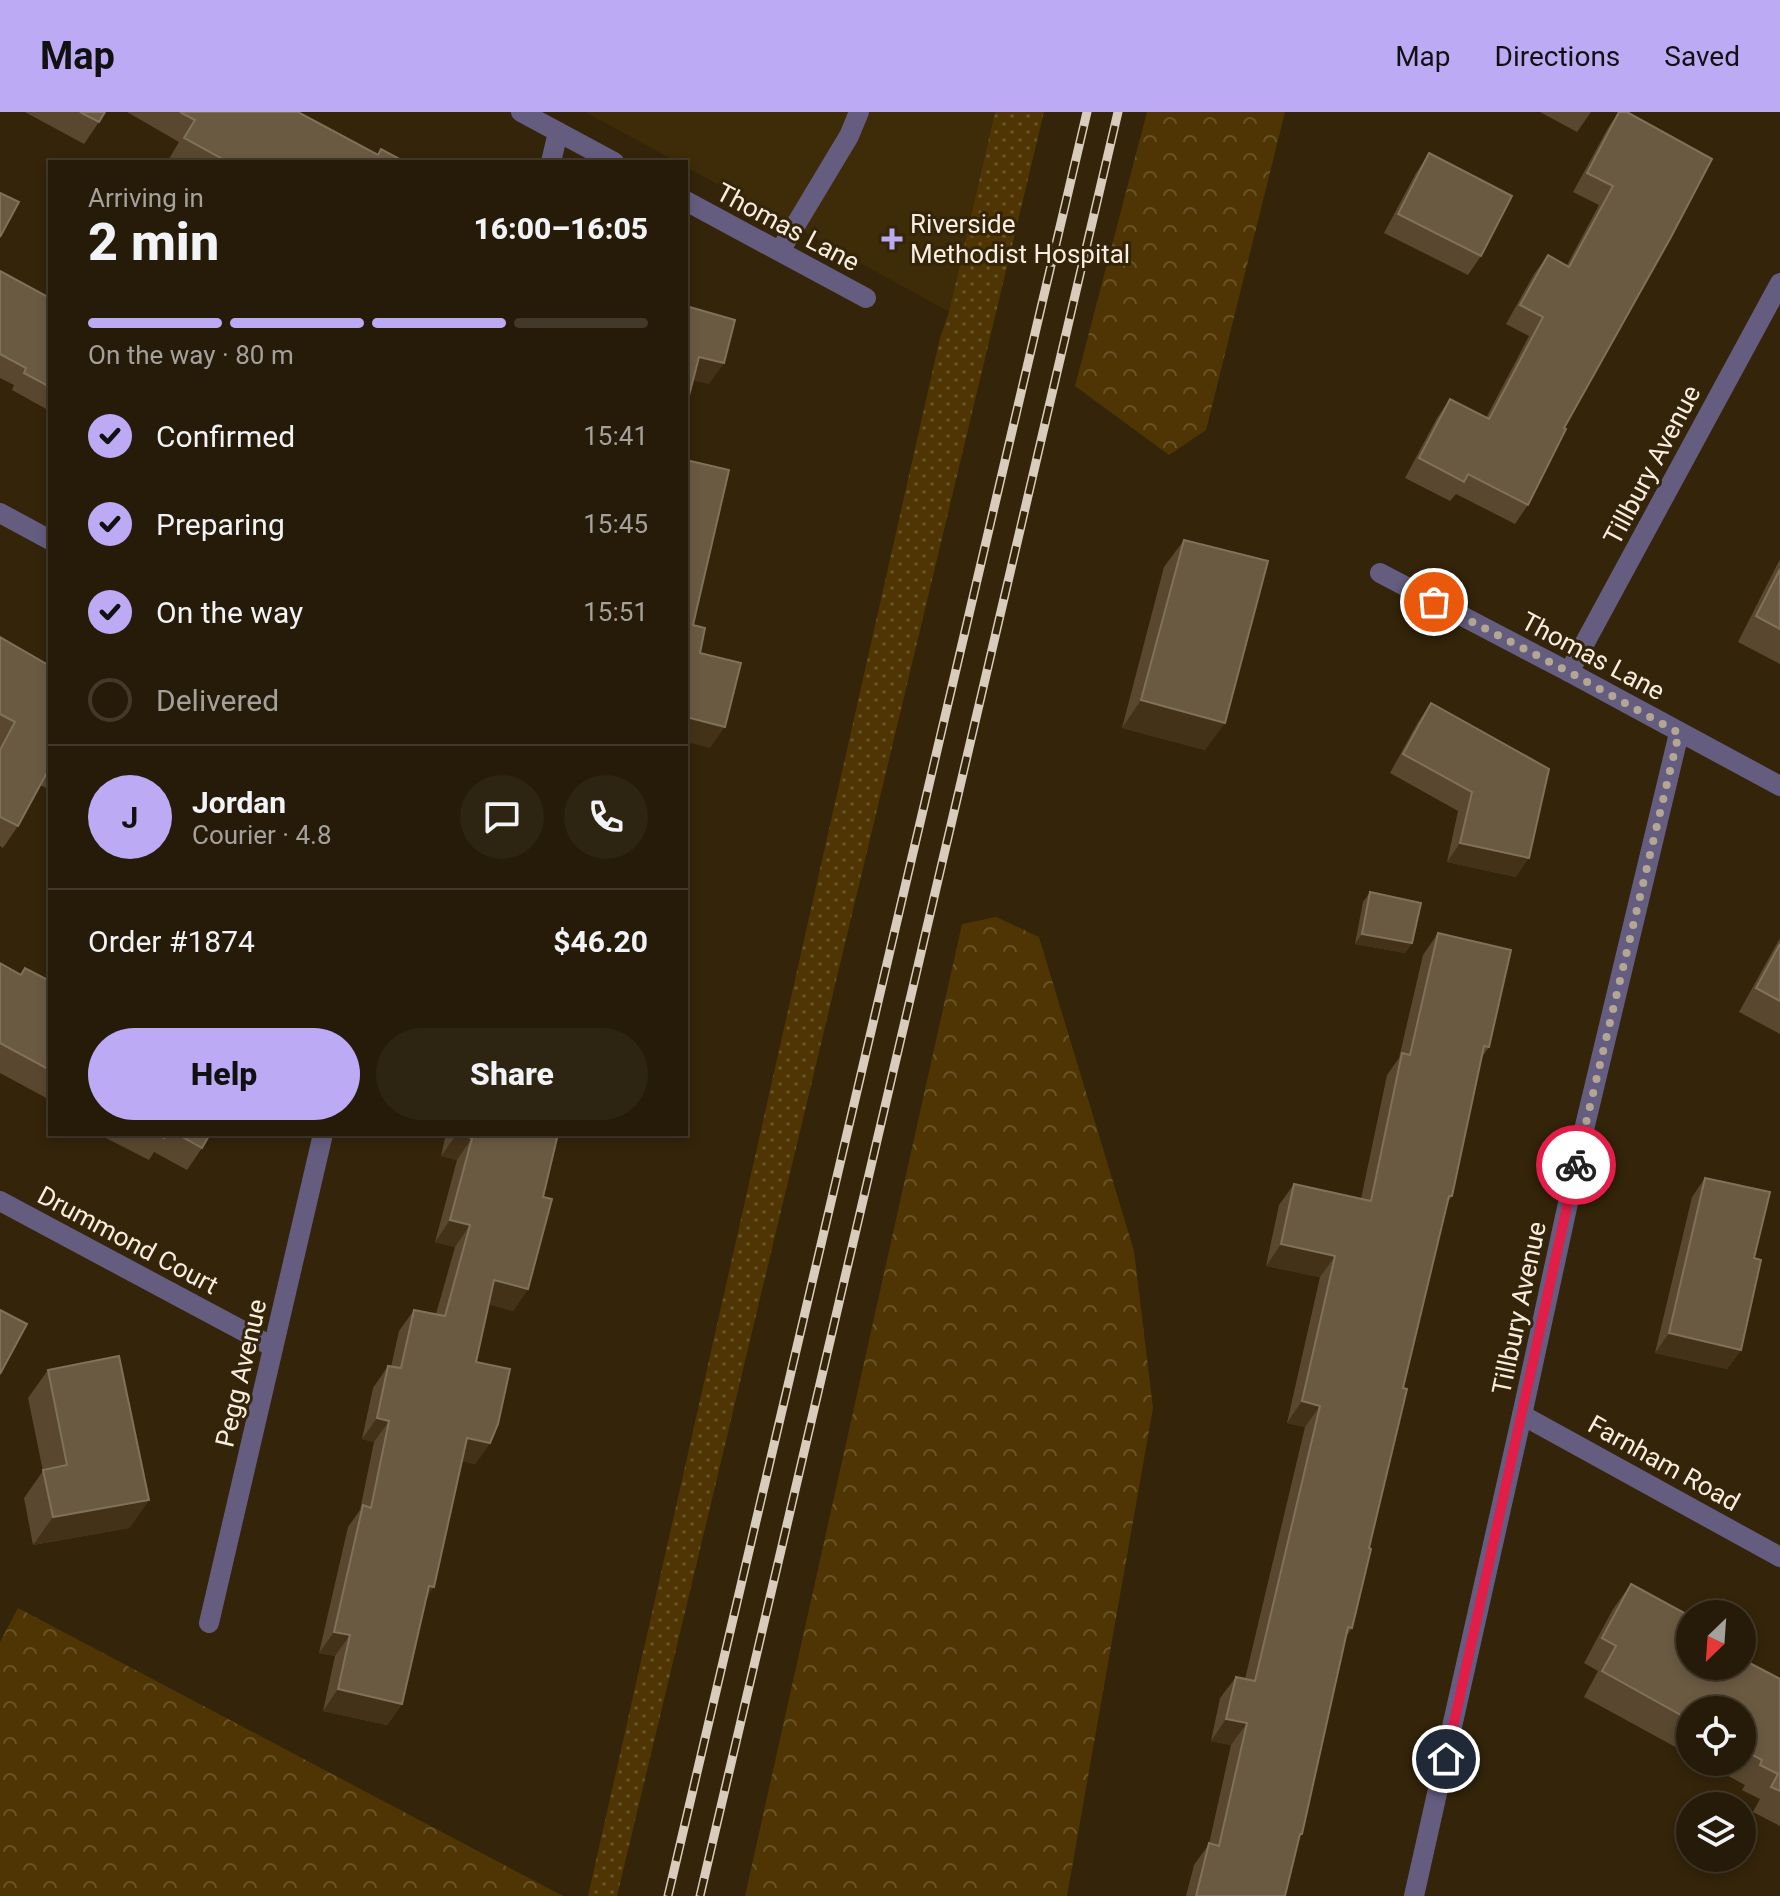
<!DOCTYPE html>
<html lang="en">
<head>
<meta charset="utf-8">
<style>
	body { margin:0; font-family:Roboto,sans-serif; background:#2e2412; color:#f1f3f6; height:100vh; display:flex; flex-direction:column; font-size:30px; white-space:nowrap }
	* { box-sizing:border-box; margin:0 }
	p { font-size:26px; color:#a4a19c }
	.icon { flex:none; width:44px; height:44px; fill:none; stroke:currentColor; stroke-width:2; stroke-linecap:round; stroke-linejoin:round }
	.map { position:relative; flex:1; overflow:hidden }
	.drawer { position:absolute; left:48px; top:48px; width:640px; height:976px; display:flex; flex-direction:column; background:#261b08; border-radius:0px; box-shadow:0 4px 12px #0003,0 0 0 2px #423929 }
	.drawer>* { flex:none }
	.needle { width:52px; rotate:205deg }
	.buttons { position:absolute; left:1676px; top:1488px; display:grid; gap:16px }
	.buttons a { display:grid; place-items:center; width:80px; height:80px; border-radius:50%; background:#261b08; box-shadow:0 4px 12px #0003,0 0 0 2px #423929; font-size:40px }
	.pin { position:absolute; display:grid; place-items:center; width:68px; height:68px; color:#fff; margin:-34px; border:4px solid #fff; border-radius:50%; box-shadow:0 2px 8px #0007 }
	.courier { position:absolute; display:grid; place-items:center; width:80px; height:80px; margin:-40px; border:6px solid #e11d48; border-radius:50%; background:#fff; color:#222; box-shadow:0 2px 10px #0007 }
	.overview em { font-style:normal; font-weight:800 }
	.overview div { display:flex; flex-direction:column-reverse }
	.overview { display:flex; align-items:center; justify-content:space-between; height:136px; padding:0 40px }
	h1 { font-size:52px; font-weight:800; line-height:60px }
	.bar { display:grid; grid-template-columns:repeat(4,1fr); gap:12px 8px; align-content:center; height:96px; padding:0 40px }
	.bar i { height:10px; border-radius:6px; background:#423929 }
	.bar .selected { background:#bcaaf5 }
	.bar p { grid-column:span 4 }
	.line { display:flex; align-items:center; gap:20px; padding:0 40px; border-top:2px solid #423929 }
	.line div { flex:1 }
	.round { display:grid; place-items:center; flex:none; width:84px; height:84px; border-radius:42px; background:#2e2412 }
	ol { padding:0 40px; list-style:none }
	li { display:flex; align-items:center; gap:24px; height:88px }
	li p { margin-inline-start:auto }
	li .icon { padding:8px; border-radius:50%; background:#bcaaf5; color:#111; stroke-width:4 }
	li:last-child { color:#a4a19c }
	li i { width:44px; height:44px; border:4px solid #423929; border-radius:50% }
	.primary-button { display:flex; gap:16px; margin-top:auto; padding:16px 40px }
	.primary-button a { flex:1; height:92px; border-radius:48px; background:#bcaaf5; color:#111; font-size:32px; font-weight:800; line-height:92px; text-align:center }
	.primary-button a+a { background:#2e2412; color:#f1f3f6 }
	header { display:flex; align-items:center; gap:48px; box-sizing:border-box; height:112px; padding:0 40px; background:#bcaaf5; color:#111 }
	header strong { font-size:38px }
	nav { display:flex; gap:44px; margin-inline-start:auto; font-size:28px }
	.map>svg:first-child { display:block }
	.built { fill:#3e2b08 }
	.grass { fill:url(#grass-dots) }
	.forest { fill:url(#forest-crowns) }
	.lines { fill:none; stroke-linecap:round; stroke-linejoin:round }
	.minor { stroke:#655d80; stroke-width:20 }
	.rail-casing { stroke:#d8cdbc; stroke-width:9 }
	.rail { stroke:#33240a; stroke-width:6; stroke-dasharray:18; stroke-linecap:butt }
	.wall { fill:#59482f }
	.shaded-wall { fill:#433218 }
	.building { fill:#6a5a42; stroke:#80715b; stroke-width:2 }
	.done { stroke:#b3a794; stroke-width:8; stroke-dasharray:0 14.4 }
	.route { stroke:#e11d48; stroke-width:10 }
	.poi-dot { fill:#bcaaf5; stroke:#33240a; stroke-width:3 }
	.labels { text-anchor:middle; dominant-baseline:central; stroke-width:6; stroke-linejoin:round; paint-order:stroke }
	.poi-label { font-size:26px; fill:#f8eedf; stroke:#33240a; text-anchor:start }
	.street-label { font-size:26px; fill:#f8eedf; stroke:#33240a }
</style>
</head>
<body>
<header>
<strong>Map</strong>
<nav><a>Map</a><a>Directions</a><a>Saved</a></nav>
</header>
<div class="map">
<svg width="1780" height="1784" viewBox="0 0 1780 1784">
	<defs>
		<pattern id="grass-dots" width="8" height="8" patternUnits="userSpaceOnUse" patternTransform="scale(2)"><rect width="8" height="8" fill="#4e3503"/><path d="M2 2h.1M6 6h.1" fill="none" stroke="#685327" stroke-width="1.8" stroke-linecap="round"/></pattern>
		<pattern id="forest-crowns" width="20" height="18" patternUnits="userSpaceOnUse" patternTransform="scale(2)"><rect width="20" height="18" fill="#4e3503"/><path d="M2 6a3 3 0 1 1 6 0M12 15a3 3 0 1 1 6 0" fill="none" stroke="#685327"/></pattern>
	</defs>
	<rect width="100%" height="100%" fill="#33240a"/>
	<polygon class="built" points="585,0 995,0 949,200 686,55 686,50 677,50"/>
	<polygon class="grass" points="995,0 1044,0 617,1784 588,1784 940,226 949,200"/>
	<g class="forest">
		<polygon points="1147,0 1285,0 1206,318 1169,343 1075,274"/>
		<polygon points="996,805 1039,825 1134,1139 1153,1296 1067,1784 745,1784 962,812"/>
		<polygon points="18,1496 563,1784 0,1784 0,1530"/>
	</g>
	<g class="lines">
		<g class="minor">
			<polyline points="521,0 614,50"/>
			<polyline points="551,50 558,20"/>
			<polyline points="686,89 866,186"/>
			<polyline points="780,139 849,24 859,0"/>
			<polyline points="0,401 50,428"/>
			<polyline points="1380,461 1569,560 1780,674"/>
			<polyline points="1569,560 1780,171"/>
			<polyline points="0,1089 273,1235"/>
			<polyline points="1522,1303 1780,1445"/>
			<polyline points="209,1511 323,1022"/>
			<polyline points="1414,1784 1522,1303 1583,1022 1679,621"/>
		</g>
		<g class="rail-casing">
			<g id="rail">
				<polyline points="668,1784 1087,0"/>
				<polyline points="700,1784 1118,0"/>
			</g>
		</g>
		<use href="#rail" class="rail"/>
	</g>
	<g class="wall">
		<polygon points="25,0 105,0 99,10 84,32"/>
		<polygon points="127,0 298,0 377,43 381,37 405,50 174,50 169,47 179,30"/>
		<polygon points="1540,0 1591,0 1577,20"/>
		<polygon points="1619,0 1627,0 1564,316 1528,393 1515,412 1456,382 1450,389 1405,366 1437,306 1450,287 1486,306 1529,224 1506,212 1534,162 1548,143 1567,153 1599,93 1573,80 1608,16"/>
		<polygon points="1429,41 1481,144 1468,163 1384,121 1416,61"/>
		<polygon points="0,159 50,186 50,296 48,298 12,278 14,273 0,266"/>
		<polygon points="1184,428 1205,638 1122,616 1164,455"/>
		<polygon points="1780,447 1780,552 1738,530"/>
		<polygon points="0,525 50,554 50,678 40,673 18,714 3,736 0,734"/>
		<polygon points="1431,591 1516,765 1447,750 1458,699 1390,661 1418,610"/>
		<polygon points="1370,780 1412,831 1405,841 1355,832 1363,790"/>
		<polygon points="1438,821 1489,935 1482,945 1452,1084 1448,1090 1403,1276 1352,1516 1346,1525 1302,1722 1299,1726 1285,1784 1186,1784 1194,1753 1209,1732 1231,1633 1211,1629 1220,1586 1236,1565 1245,1567 1305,1315 1287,1311 1320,1165 1266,1154 1279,1093 1294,1072 1361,1087 1387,963 1399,946 1423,843"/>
		<polygon points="1780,826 1780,922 1739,900"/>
		<polygon points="0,851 20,862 25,856 50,869 50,988 0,961"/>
		<polygon points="98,1022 210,1022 202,1036 187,1058 154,1040 149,1048"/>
		<polygon points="446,1022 558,1022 543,1085 528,1177 513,1199 489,1192 476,1250 490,1331 475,1352 462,1349 425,1488 402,1592 387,1613 323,1599 335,1544 319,1541 348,1415 360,1398 374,1330 362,1327 373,1276 388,1254 391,1255 399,1219 414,1198 436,1202 455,1135 435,1130 457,1048 441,1044"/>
		<polygon points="1705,1066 1741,1238 1727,1257 1655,1241 1692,1085"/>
		<polygon points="48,1258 149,1388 129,1416 33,1433 24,1386 43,1359 28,1286"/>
		<polygon points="1631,1472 1690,1554 1780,1567 1780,1714 1753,1700 1760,1687 1742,1678 1745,1673 1702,1650 1742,1650 1742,1598 1690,1598 1690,1643 1584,1585 1598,1559 1584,1551 1613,1497"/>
	</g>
	<g class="shaded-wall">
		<polygon points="699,245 724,251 709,272 686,267"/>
		<polygon points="1141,588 1225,611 1205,638 1122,616"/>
		<polygon points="686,605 725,615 710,636 686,630"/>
		<polygon points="1460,731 1529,746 1516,765 1447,750"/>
		<polygon points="1362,822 1412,831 1405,841 1355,832"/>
		<polygon points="456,1023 472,1026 457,1048 441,1044"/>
		<polygon points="450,1108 470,1113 455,1135 435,1130"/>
		<polygon points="1281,1132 1335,1144 1320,1165 1266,1154"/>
		<polygon points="494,1168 528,1177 513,1199 479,1190"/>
		<polygon points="1669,1221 1741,1238 1727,1257 1655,1241"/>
		<polygon points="1302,1289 1320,1294 1305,1315 1287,1311"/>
		<polygon points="377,1306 389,1309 374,1330 362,1327"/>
		<polygon points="467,1326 490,1331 475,1352 452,1347"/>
		<polygon points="149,1388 129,1416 33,1433 53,1405"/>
		<polygon points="429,1474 434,1475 420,1497"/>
		<polygon points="334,1520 350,1523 335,1544 319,1541"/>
		<polygon points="338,1577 402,1592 387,1613 323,1599"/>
		<polygon points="1226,1607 1247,1611 1231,1633 1211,1629"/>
	</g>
	<g class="building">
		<polygon points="80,0 105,0 99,10"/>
		<polygon points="180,0 298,0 378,43 381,37 405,50 228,50 184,26 195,8"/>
		<polygon points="1619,0 1627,0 1712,47 1671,125 1564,316 1566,317 1528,393 1468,362 1464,370 1419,346 1450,287 1489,307 1543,205 1520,193 1548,143 1569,155 1613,74 1587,61"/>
		<polygon points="1429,41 1512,84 1481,144 1398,102"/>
		<polygon points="0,81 19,90 0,125"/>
		<polygon points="0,159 50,186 50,275 24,261 26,256 0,242"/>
		<polygon points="686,194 735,208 724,251 699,245 686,295"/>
		<polygon points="686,348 729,358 693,513 705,516 700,541 741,551 725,615 686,605"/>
		<polygon points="1184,428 1268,449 1225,611 1141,588"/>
		<polygon points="1780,457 1780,517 1756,504"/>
		<polygon points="0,525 50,554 50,655 18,714 0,705 0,638 15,610 0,602"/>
		<polygon points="1431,591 1549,657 1529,746 1460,731 1472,680 1403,642"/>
		<polygon points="1370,780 1421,791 1412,831 1362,822"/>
		<polygon points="1438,821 1511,838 1489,935 1484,934 1452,1084 1449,1084 1403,1276 1407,1277 1369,1436 1371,1437 1352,1516 1348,1515 1302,1722 1300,1722 1285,1784 1196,1784 1209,1731 1219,1734 1247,1611 1226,1607 1236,1565 1255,1569 1320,1294 1302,1289 1335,1144 1281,1132 1294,1072 1371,1089 1402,941 1410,943"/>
		<polygon points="1780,832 1780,889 1756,876"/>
		<polygon points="0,851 21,863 25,856 50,869 50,958 0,931"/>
		<polygon points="155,1022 166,1022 164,1026"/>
		<polygon points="177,1022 210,1022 202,1036"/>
		<polygon points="456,1022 558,1022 543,1085 552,1087 528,1177 494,1168 476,1250 510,1257 498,1312 490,1331 467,1326 434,1475 429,1474 402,1592 338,1577 350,1523 334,1520 363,1393 371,1396 389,1309 377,1306 388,1254 401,1256 414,1198 445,1204 470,1113 450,1108 472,1026"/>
		<polygon points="1705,1066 1770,1080 1754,1146 1761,1148 1741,1238 1669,1221"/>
		<polygon points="0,1198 27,1212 0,1262"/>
		<polygon points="119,1244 149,1388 53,1405 43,1358 67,1353 48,1258"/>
		<polygon points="1631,1472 1690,1504 1690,1554 1742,1554 1742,1547 1780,1567 1780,1679 1771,1675 1778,1662 1760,1653 1762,1648 1742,1637 1742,1598 1690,1598 1690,1608 1602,1559 1616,1534 1602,1526"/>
	</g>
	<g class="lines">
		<polyline class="done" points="1434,490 1569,560 1679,621 1576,1053"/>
		<polyline class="route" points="1446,1647 1576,1053"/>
	</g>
	<path class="poi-dot" d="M888 115h8v8h8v8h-8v8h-8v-8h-8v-8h8z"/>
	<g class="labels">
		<g class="poi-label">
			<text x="910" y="112">Riverside<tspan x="910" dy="30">Methodist Hospital</tspan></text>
		</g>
		<g class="street-label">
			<text transform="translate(788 115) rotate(28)">Thomas Lane</text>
			<text transform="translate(1652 353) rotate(-62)">Tillbury Avenue</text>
			<text transform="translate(1593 544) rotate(28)">Thomas Lane</text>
			<text transform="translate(128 1128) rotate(28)">Drummond Court</text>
			<text transform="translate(1519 1196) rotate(-78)">Tillbury Avenue</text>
			<text transform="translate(241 1261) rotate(-77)">Pegg Avenue</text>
			<text transform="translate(1664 1351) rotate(29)">Farnham Road</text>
		</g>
	</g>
</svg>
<div class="buttons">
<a><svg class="needle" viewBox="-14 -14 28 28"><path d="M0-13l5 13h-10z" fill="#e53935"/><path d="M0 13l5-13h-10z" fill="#a4a19c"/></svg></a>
<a><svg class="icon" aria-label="locate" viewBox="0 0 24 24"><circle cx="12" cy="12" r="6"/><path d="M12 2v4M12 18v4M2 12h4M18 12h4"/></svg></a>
<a><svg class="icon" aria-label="layers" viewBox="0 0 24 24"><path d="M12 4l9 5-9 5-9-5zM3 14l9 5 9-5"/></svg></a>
</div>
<div class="pin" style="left:1434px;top:490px;background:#ea580c"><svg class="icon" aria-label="bag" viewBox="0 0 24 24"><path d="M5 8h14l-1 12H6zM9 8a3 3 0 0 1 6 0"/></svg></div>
<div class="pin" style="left:1446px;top:1647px;background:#1f2937"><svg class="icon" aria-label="home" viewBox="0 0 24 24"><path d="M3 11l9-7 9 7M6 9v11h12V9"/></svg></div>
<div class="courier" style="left:1576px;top:1053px"><svg class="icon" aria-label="bike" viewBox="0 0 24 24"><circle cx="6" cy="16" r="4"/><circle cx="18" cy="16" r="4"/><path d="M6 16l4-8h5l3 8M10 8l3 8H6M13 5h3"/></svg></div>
<section class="drawer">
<div class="overview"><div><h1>2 min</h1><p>Arriving in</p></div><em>16:00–16:05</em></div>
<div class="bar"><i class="selected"></i><i class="selected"></i><i class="selected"></i><i></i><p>On the way · 80 m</p></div>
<ol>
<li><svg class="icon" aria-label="check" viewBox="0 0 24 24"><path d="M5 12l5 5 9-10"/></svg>Confirmed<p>15:41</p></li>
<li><svg class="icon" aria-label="check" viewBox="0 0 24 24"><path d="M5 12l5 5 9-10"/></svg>Preparing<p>15:45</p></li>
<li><svg class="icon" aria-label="check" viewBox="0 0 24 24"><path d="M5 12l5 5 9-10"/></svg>On the way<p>15:51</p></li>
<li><i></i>Delivered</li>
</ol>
<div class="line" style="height:144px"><b class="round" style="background:#bcaaf5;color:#111">J</b><div><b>Jordan</b><p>Courier · 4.8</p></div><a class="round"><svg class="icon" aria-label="chat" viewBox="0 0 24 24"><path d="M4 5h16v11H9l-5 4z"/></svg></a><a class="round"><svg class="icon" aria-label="phone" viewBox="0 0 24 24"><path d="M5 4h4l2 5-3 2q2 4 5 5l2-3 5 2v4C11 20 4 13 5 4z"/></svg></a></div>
<div class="line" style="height:104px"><div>Order #1874</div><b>$46.20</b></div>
<div class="primary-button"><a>Help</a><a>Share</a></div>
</section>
</div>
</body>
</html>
